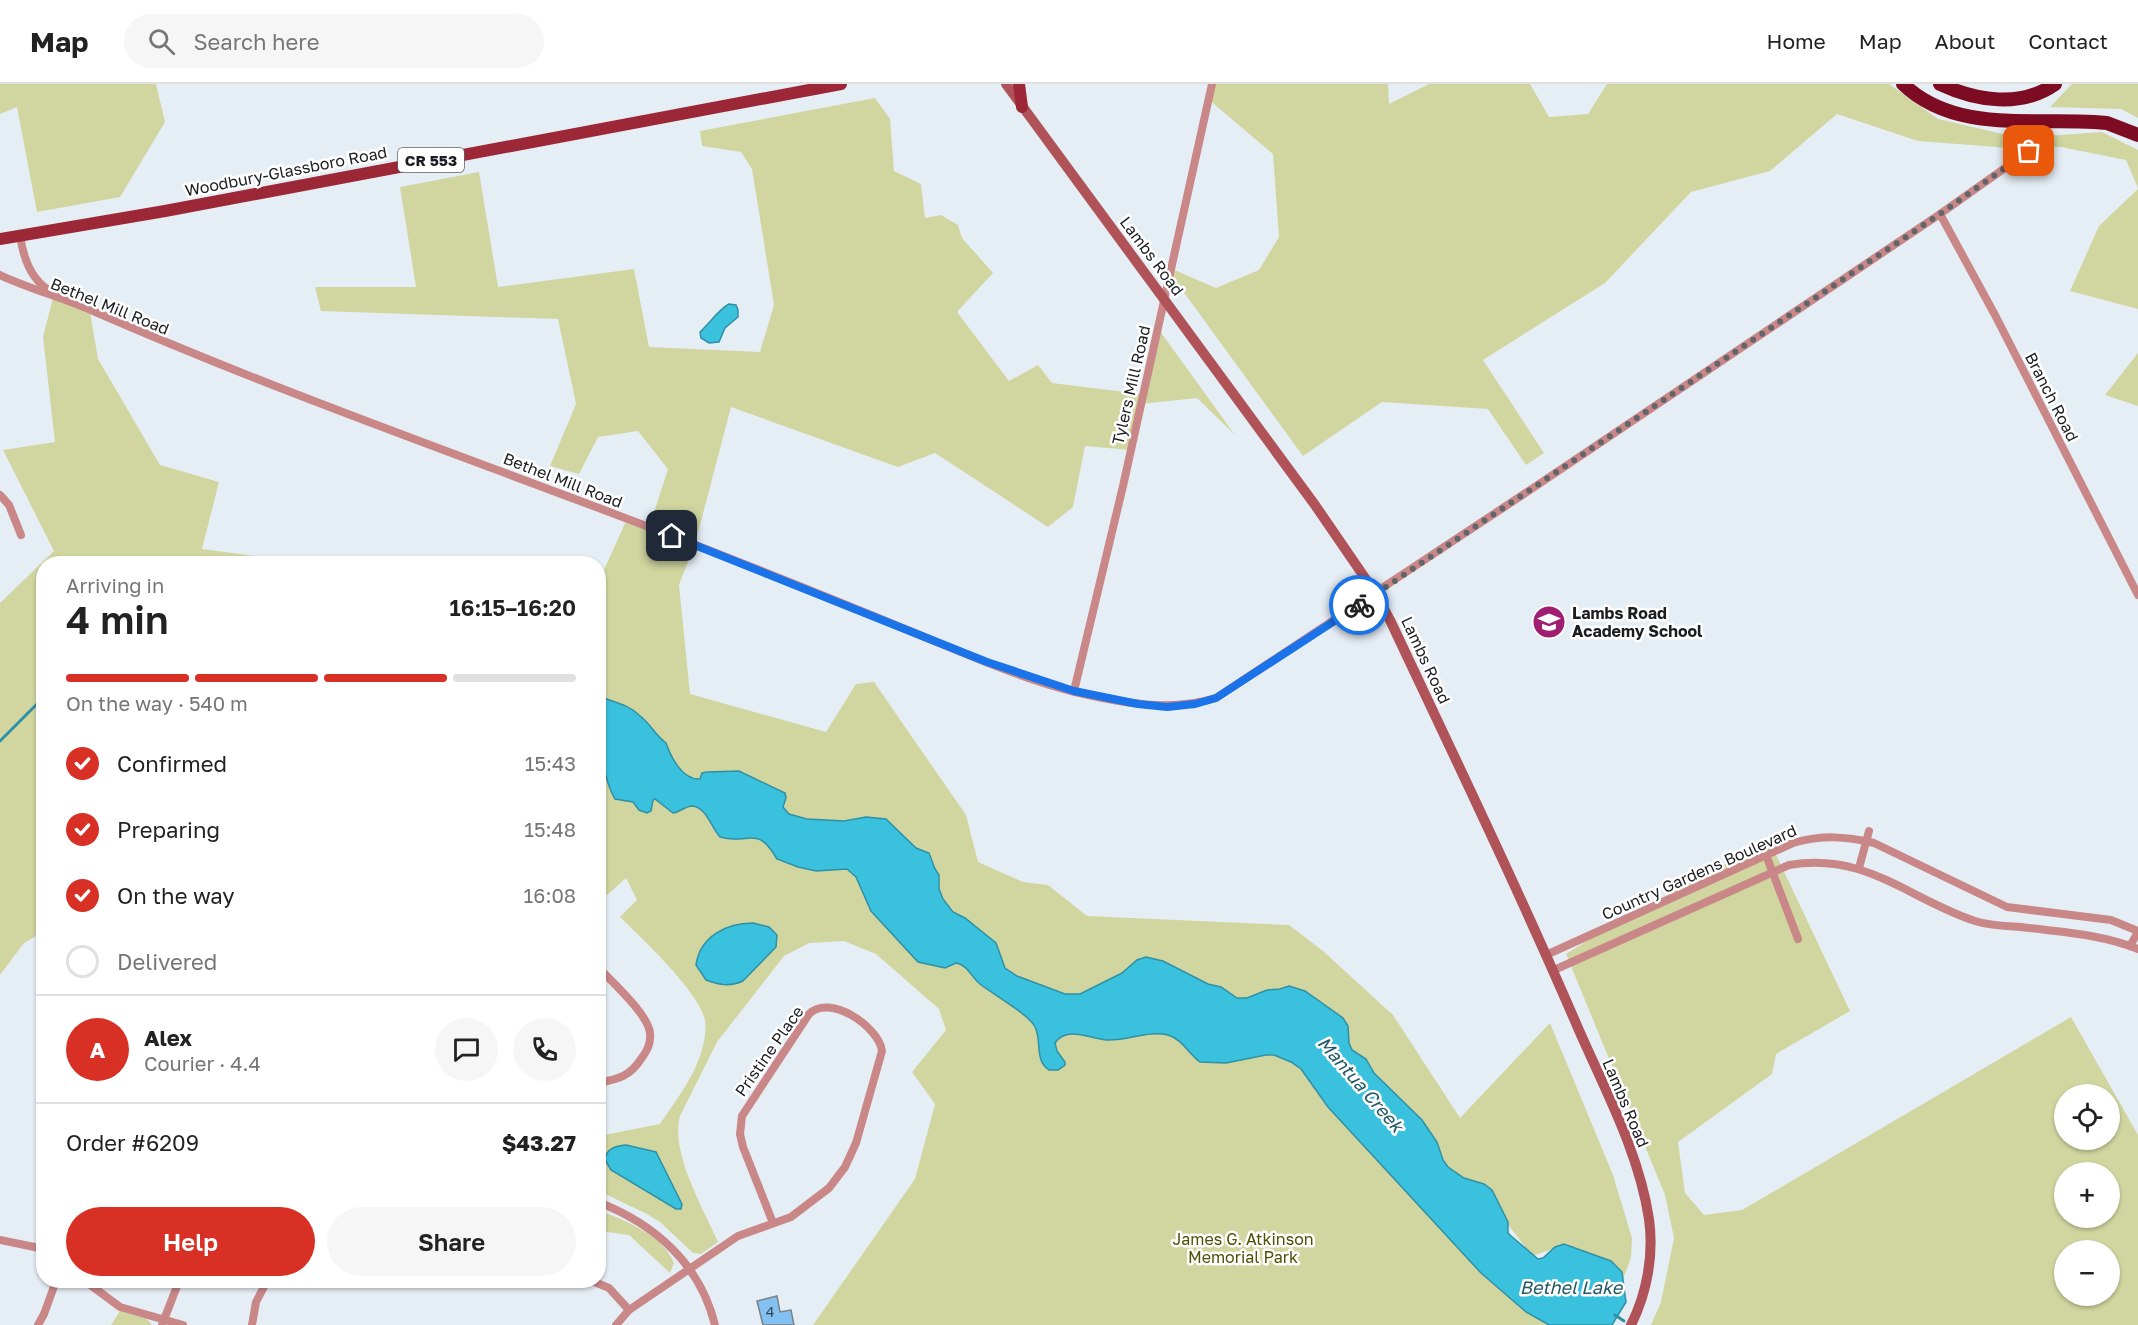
<!DOCTYPE html>
<html lang="en">
<head>
<meta charset="utf-8">
<style>
	body { margin:0; font-family:"Golos Text",sans-serif; background:#f6f6f6; color:#222; height:100vh; display:flex; flex-direction:column; font-size:22px; white-space:nowrap }
	* { box-sizing:border-box; margin:0 }
	p { font-size:20px; color:#767676 }
	.icon { flex:none; width:33px; height:33px; fill:none; stroke:currentColor; stroke-width:2; stroke-linecap:round; stroke-linejoin:round }
	.map { position:relative; flex:1; overflow:hidden }
	.sheet { position:absolute; left:36px; top:472px; width:570px; height:732px; display:flex; flex-direction:column; background:#fff; border-radius:24px; box-shadow:0 2px 4px #0004 }
	.sheet>* { flex:none }
	.controls { position:absolute; left:2054px; top:1000px; display:grid; gap:12px }
	.controls a { display:grid; place-items:center; width:66px; height:66px; border-radius:50%; background:#fff; box-shadow:0 2px 4px #0004; font-size:30px }
	.pin { position:absolute; display:grid; place-items:center; width:51px; height:51px; color:#fff; margin:-26px; border-radius:12px; box-shadow:0 3px 9px #0006 }
	.courier { position:absolute; display:grid; place-items:center; width:60px; height:60px; margin:-30px; border:4px solid #1a73e8; border-radius:50%; background:#fff; color:#222; box-shadow:0 2px 8px #0007 }
	.summary em { font-style:normal; font-weight:600 }
	.summary div { display:flex; flex-direction:column-reverse }
	.summary { display:flex; align-items:center; justify-content:space-between; height:102px; padding:0 30px }
	h1 { font-size:39px; font-weight:600; line-height:45px }
	.bar { display:grid; grid-template-columns:repeat(4,1fr); gap:9px 6px; align-content:center; height:72px; padding:0 30px }
	.bar i { height:8px; border-radius:4px; background:#e0e0e0 }
	.bar .current { background:#d93025 }
	.bar p { grid-column:span 4 }
	.line { display:flex; align-items:center; gap:15px; padding:0 30px; border-top:2px solid #e0e0e0 }
	.line div { flex:1 }
	.round { display:grid; place-items:center; flex:none; width:63px; height:63px; border-radius:32px; background:#f6f6f6 }
	ol { padding:0 30px; list-style:none }
	li { display:flex; align-items:center; gap:18px; height:66px }
	li p { margin-inline-start:auto }
	li .icon { padding:6px; border-radius:50%; background:#d93025; color:#fff; stroke-width:4 }
	li:last-child { color:#767676 }
	li i { width:33px; height:33px; border:3px solid #e0e0e0; border-radius:50% }
	.cta { display:flex; gap:12px; margin-top:auto; padding:12px 30px }
	.cta a { flex:1; height:69px; border-radius:36px; background:#d93025; color:#fff; font-size:24px; font-weight:600; line-height:69px; text-align:center }
	.cta a+a { background:#f6f6f6; color:#222 }
	header { display:flex; align-items:center; gap:36px; box-sizing:border-box; height:84px; padding:0 30px; background:#fff; border-bottom:2px solid #e0e0e0 }
	header strong { font-size:28px }
	nav { display:flex; gap:33px; margin-inline-start:auto; font-size:21px }
	.search { width:420px; height:54px; background:#f6f6f6; display:flex; align-items:center; gap:15px; box-sizing:border-box; padding:0 21px; border-radius:33px; color:#767676; font-size:22px }
	.map>svg:first-child { display:block }
	.green { fill:#d1d6a0; fill-rule:evenodd }
	.water { fill:#39c1de; stroke:#3090a5; stroke-width:1.5 }
	.lines { fill:none; stroke-linecap:round; stroke-linejoin:round }
	.stream { stroke:#3090a5; stroke-width:3 }
	.building { fill:#82c1f2; stroke:#7a8187; stroke-width:1.5 }
	.street { stroke:#c98788; stroke-width:8 }
	.secondary { stroke:#b05358; stroke-width:10 }
	.primary { stroke:#9c2736; stroke-width:12 }
	.highway { stroke:#7d0b22; stroke-width:14 }
	.done { stroke:#62666b; stroke-width:6; stroke-dasharray:0 10.8 }
	.route { stroke:#1a73e8; stroke-width:8 }
	.labels { text-anchor:middle; dominant-baseline:central; stroke-width:5; stroke-linejoin:round; paint-order:stroke }
	.number-label { font-size:14px; fill:#354654 }
	.shield { fill:#fff; stroke:#5f6163; stroke-width:1.5 }
	.shield-label { font-size:15px; font-weight:bold; fill:#1b1d20 }
	.street-label { font-size:16px; fill:#1b1d20; stroke:#fff }
	.poi-label { font-size:16px; font-weight:bold; fill:#1b1d20; stroke:#fff; text-anchor:start }
	.park-label { font-size:16px; fill:#4d5005; stroke:#fff }
	.water-label { font-size:18px; font-style:italic; fill:#225865; stroke:#fff }
</style>
</head>
<body>
<header>
<strong>Map</strong>
<div class="search"><svg class="icon" aria-label="search" viewBox="0 0 24 24"><circle cx="10" cy="10" r="6"/><path d="M15 15l6 6"/></svg>Search here</div>
<nav><a>Home</a><a>Map</a><a>About</a><a>Contact</a></nav>
</header>
<div class="map">
<svg width="2138" height="1241" viewBox="0 0 2138 1241">
	<rect width="100%" height="100%" fill="#e6eef5"/>
	<g class="green">
		<polygon points="0,0 156,0 165,38 120,113 37,128 17,23 0,30"/>
		<polygon points="1210,0 1388,0 1389,20 1429,0 1530,0 1549,33 1588,30 1607,0 1889,0 1938,35 2020,54 2102,48 2138,66 2138,104 2126,76 2061,63 2010,64 1918,57 1837,30 1770,87 1691,108 1605,199 1483,276 1544,369 1526,381 1488,325 1382,318 1303,372 1169,188 1170,184 1216,204 1259,186 1279,153 1273,70 1207,14"/>
		<polygon points="2072,0 2138,0 2138,34 2121,25 2050,23"/>
		<path d="M 875,14 L 890,35 L 894,87 L 921,100 L 925,134 L 941,131 L 958,141 L 962,154 L 993,189 L 957,228 L 1009,297 L 1038,281 L 1052,299 L 1142,310 L 1157,243 L 1235,351 L 1197,314 L 1140,320 L 1130,366 L 1085,362 L 1073,423 L 1048,443 L 935,369 L 898,383 L 731,323 L 695,460 L 679,501 L 690,610 L 826,648 L 856,600 L 874,598 L 966,731 L 978,778 L 1023,798 L 1048,801 L 1087,832 L 1289,841 L 1323,867 L 1393,931 L 1460,1034 L 1550,939 L 1613,1091 L 1632,1154 L 1631,1174 L 1620,1203 L 1567,1160 L 1532,1172 L 1476,1098 L 1549,1241 L 813,1241 L 915,1095 L 935,1020 L 912,988 L 946,946 L 939,925 L 876,870 L 844,857 L 809,859 L 784,872 L 717,958 L 680,1032 C 670,1068 703,1124 718,1158 L 701,1170 L 693,1169 L 660,1138 L 647,1130 L 599,1107 L 599,1052 L 660,1040 C 673,1020 690,999 698,977 C 703,965 707,948 705,936 C 698,906 642,855 620,833 L 637,816 L 626,794 L 607,811 L 599,802 L 599,497 L 626,437 L 649,444 L 668,385 L 638,347 L 598,353 L 579,390 L 550,382 L 576,320 L 558,235 L 321,227 L 315,203 L 416,203 L 400,103 L 479,88 L 498,203 L 634,185 L 649,263 L 760,268 L 774,221 L 752,85 L 741,68 L 702,62 L 700,47 Z"/>
		<polygon points="2138,105 2138,225 2070,207 2099,142"/>
		<polygon points="53,214 90,228 98,275 160,381 219,398 202,465 312,480 44,480 43,848 24,859 0,891 0,519 54,467 3,366 55,358 43,253"/>
		<polygon points="2138,269 2138,322 2105,311"/>
		<path d="M 1769,756 L 1850,927 L 1776,970 L 1772,990 L 1678,1058 L 1685,1109 L 1704,1131 L 1742,1126 L 2071,933 L 2138,1051 L 2138,1241 L 1651,1241 L 1661,1218 L 1674,1154 L 1665,1111 L 1566,870 L 1617,838 ZM 2064,1011 L 2109,1011 L 2109,1056 L 2064,1056 ZM 2064,1089 L 2109,1089 L 2109,1134 L 2064,1134 ZM 2064,1167 L 2109,1167 L 2109,1212 L 2064,1212 Z"/>
		<path d="M 598,1126 C 624,1136 663,1151 674,1179 L 670,1189 L 629,1151 L 599,1147 Z"/>
		<polygon points="120,1227 147,1235 152,1241 111,1241"/>
	</g>
	<g class="water">
		<path d="M 729,220 L 736,221 L 738,226 L 738,233 L 725,244 L 719,258 L 709,259 L 701,254 L 700,248 C 710,239 718,226 729,220 Z"/>
		<path d="M 599,612 C 612,618 628,620 639,631 C 651,640 654,650 666,659 C 671,673 682,696 700,695 L 702,689 L 707,688 L 739,687 L 785,709 L 786,714 L 783,723 L 789,730 L 807,735 L 844,737 L 866,733 L 886,735 L 916,764 L 929,769 L 935,785 L 939,791 L 939,805 L 943,815 L 953,828 L 965,834 L 996,859 L 1005,884 L 1017,892 L 1065,910 L 1080,910 L 1122,889 L 1137,876 L 1146,873 L 1163,877 L 1208,900 L 1221,903 L 1237,914 L 1247,914 L 1267,906 L 1280,905 L 1289,902 L 1305,907 L 1343,934 L 1348,942 L 1349,959 L 1352,966 L 1366,975 L 1374,989 L 1422,1036 L 1437,1058 L 1443,1076 L 1448,1083 L 1464,1094 L 1484,1100 L 1492,1106 L 1508,1138 L 1508,1149 L 1511,1152 L 1538,1175 L 1543,1174 L 1555,1163 L 1564,1160 L 1611,1177 L 1622,1188 L 1626,1218 L 1612,1241 L 1549,1241 L 1526,1228 L 1481,1189 L 1328,1023 L 1301,985 L 1291,978 L 1274,971 L 1266,971 L 1226,979 L 1200,978 C 1189,970 1182,955 1168,951 C 1148,946 1128,957 1107,956 C 1090,955 1067,941 1055,959 L 1057,967 L 1065,978 L 1065,981 L 1058,986 L 1049,986 C 1034,976 1042,956 1035,943 C 1030,931 991,909 980,900 C 971,893 968,881 956,879 L 945,884 L 918,878 L 871,827 L 856,793 L 847,785 L 816,787 L 798,783 L 777,775 C 756,739 749,762 720,753 C 711,743 706,722 691,722 C 684,723 680,728 673,729 L 655,715 L 653,716 L 651,727 L 647,729 L 639,726 L 633,718 L 615,715 C 600,690 598,641 599,612 Z"/>
		<path d="M 753,839 L 769,843 L 777,851 L 776,863 L 743,897 C 730,903 719,901 706,896 L 696,881 C 700,852 727,839 753,839 Z"/>
		<path d="M 626,1061 L 656,1068 L 682,1120 L 681,1125 L 676,1125 L 611,1086 L 605,1076 C 606,1064 616,1062 626,1061 Z"/>
	</g>
	<g class="lines">
		<g class="stream">
			<polyline points="0,657 44,613"/>
			<polyline points="1615,1231 1624,1237"/>
		</g>
	</g>
	<polygon class="building" points="777,1212 780,1228 791,1226 794,1241 763,1241 757,1217"/>
	<g class="lines">
		<g class="street">
			<polyline points="1940,130 1995,231 2138,511"/>
			<path d="M 20,151 C 23,173 31,197 52,208"/>
			<path d="M 0,191 C 30,205 61,213 91,226 C 278,308 471,375 662,448 C 745,480 828,513 910,547 C 964,569 1019,594 1075,608 C 1122,619 1170,628 1216,614 L 1536,402 L 1940,130 L 2029,67"/>
			<polyline points="0,411 9,421 21,451"/>
			<polyline points="1074,607 1123,402 1212,0"/>
			<polyline points="1766,771 1798,855"/>
			<polyline points="1859,784 1869,747"/>
			<polyline points="2130,862 2138,848"/>
			<path d="M 1546,871 L 1793,759 C 1822,751 1845,752 1874,759 L 2007,823 L 2111,836 L 2138,847"/>
			<path d="M 598,883 C 612,898 648,930 650,949 C 651,960 647,967 641,975 C 630,992 619,995 598,999"/>
			<path d="M 1554,886 L 1789,781 C 1867,768 1908,815 1975,837 C 1990,842 2006,842 2021,843 C 2061,848 2100,850 2138,865"/>
			<polyline points="44,953 44,969"/>
			<path d="M 598,1118 C 655,1140 700,1180 715,1241"/>
			<polyline points="0,1156 44,1165"/>
			<polyline points="85,1197 120,1223 183,1241"/>
			<polyline points="592,1197 609,1204 629,1226"/>
			<polyline points="38,1241 44,1230 56,1197"/>
			<polyline points="162,1241 179,1197"/>
			<polyline points="252,1241 256,1218 267,1197"/>
			<path d="M 616,1241 L 629,1226 L 738,1152 L 791,1133 L 829,1104 L 845,1083 L 856,1059 L 882,967 C 879,943 830,909 809,930 L 742,1032 L 740,1050 L 743,1063 L 773,1139"/>
		</g>
		<path class="secondary" d="M 1006,0 L 1315,421 L 1376,510 L 1390,536 C 1454,672 1519,807 1578,944 C 1605,1006 1639,1068 1649,1135 C 1654,1171 1647,1209 1631,1241"/>
		<g class="primary">
			<polyline points="1019,0 1022,23"/>
			<polyline points="0,155 165,127 841,0"/>
		</g>
		<g class="highway">
			<path d="M 1903,0 C 1954,49 2030,34 2094,38 L 2107,39 L 2138,51"/>
			<path d="M 1940,0 C 1976,17 2021,24 2055,0"/>
		</g>
	</g>
	<g class="lines">
		<polyline class="done" points="1359,521 1940,130 2029,67"/>
		<polyline class="route" points="672,452 987,578 1074,607 1138,620 1167,623 1195,620 1216,614 1359,521"/>
	</g>
	<defs>
		<g id="school-disc" transform="scale(1.725)"><circle r="9.5" fill="#9f1e71" stroke="#fff"/><path d="M0-5L7-2L0 1L-7-2ZM-4 1L0 2.5L4 1V4Q0 6-4 4Z" fill="#fff"/></g>
	</defs>
	<g fill-rule="evenodd">
		<use href="#school-disc" x="1549" y="538"/>
	</g>
	<g class="labels">
		<g class="number-label">
			<text x="770" y="1227">4</text>
		</g>
		<rect class="shield" x="398" y="64" width="66" height="24" rx="4.5"/>
		<g class="shield-label">
			<text x="431" y="76">CR 553</text>
		</g>
		<g class="street-label">
			<text transform="translate(286 87) rotate(-11)">Woodbury-Glassboro Road</text>
			<text transform="translate(1152 172) rotate(53)">Lambs Road</text>
			<text transform="translate(110 222) rotate(22)">Bethel Mill Road</text>
			<text transform="translate(1131 301) rotate(-77)">Tylers Mill Road</text>
			<text transform="translate(2052 313) rotate(63)">Branch Road</text>
			<text transform="translate(563 396) rotate(21)">Bethel Mill Road</text>
			<text transform="translate(1426 576) rotate(65)">Lambs Road</text>
			<text transform="translate(1699 788) rotate(-24)">Country Gardens Boulevard</text>
			<text transform="translate(769 967) rotate(-55)">Pristine Place</text>
			<text transform="translate(1626 1019) rotate(67)">Lambs Road</text>
		</g>
		<g class="poi-label">
			<text x="1572" y="529">Lambs Road<tspan x="1572" dy="18">Academy School</tspan></text>
		</g>
		<g class="park-label">
			<text x="1243" y="1155">James G. Atkinson<tspan x="1243" dy="18">Memorial Park</tspan></text>
		</g>
		<g class="water-label">
			<text transform="translate(1361 1000) rotate(49)">Mantua Creek</text>
			<text x="1571" y="1203">Bethel Lake</text>
		</g>
	</g>
</svg>
<div class="controls">
<a><svg class="icon" aria-label="locate" viewBox="0 0 24 24"><circle cx="12" cy="12" r="6"/><path d="M12 2v4M12 18v4M2 12h4M18 12h4"/></svg></a>
<a>+</a>
<a>−</a>
</div>
<div class="pin" style="left:2029px;top:67px;background:#ea580c"><svg class="icon" aria-label="bag" viewBox="0 0 24 24"><path d="M5 8h14l-1 12H6zM9 8a3 3 0 0 1 6 0"/></svg></div>
<div class="pin" style="left:672px;top:452px;background:#1f2937"><svg class="icon" aria-label="home" viewBox="0 0 24 24"><path d="M3 11l9-7 9 7M6 9v11h12V9"/></svg></div>
<div class="courier" style="left:1359px;top:521px"><svg class="icon" aria-label="bike" viewBox="0 0 24 24"><circle cx="6" cy="16" r="4"/><circle cx="18" cy="16" r="4"/><path d="M6 16l4-8h5l3 8M10 8l3 8H6M13 5h3"/></svg></div>
<section class="sheet">
<div class="summary"><div><h1>4 min</h1><p>Arriving in</p></div><em>16:15–16:20</em></div>
<div class="bar"><i class="current"></i><i class="current"></i><i class="current"></i><i></i><p>On the way · 540 m</p></div>
<ol>
<li><svg class="icon" aria-label="check" viewBox="0 0 24 24"><path d="M5 12l5 5 9-10"/></svg>Confirmed<p>15:43</p></li>
<li><svg class="icon" aria-label="check" viewBox="0 0 24 24"><path d="M5 12l5 5 9-10"/></svg>Preparing<p>15:48</p></li>
<li><svg class="icon" aria-label="check" viewBox="0 0 24 24"><path d="M5 12l5 5 9-10"/></svg>On the way<p>16:08</p></li>
<li><i></i>Delivered</li>
</ol>
<div class="line" style="height:108px"><b class="round" style="background:#d93025;color:#fff">A</b><div><b>Alex</b><p>Courier · 4.4</p></div><a class="round"><svg class="icon" aria-label="chat" viewBox="0 0 24 24"><path d="M4 5h16v11H9l-5 4z"/></svg></a><a class="round"><svg class="icon" aria-label="phone" viewBox="0 0 24 24"><path d="M5 4h4l2 5-3 2q2 4 5 5l2-3 5 2v4C11 20 4 13 5 4z"/></svg></a></div>
<div class="line" style="height:78px"><div>Order #6209</div><b>$43.27</b></div>
<div class="cta"><a>Help</a><a>Share</a></div>
</section>
</div>
</body>
</html>
